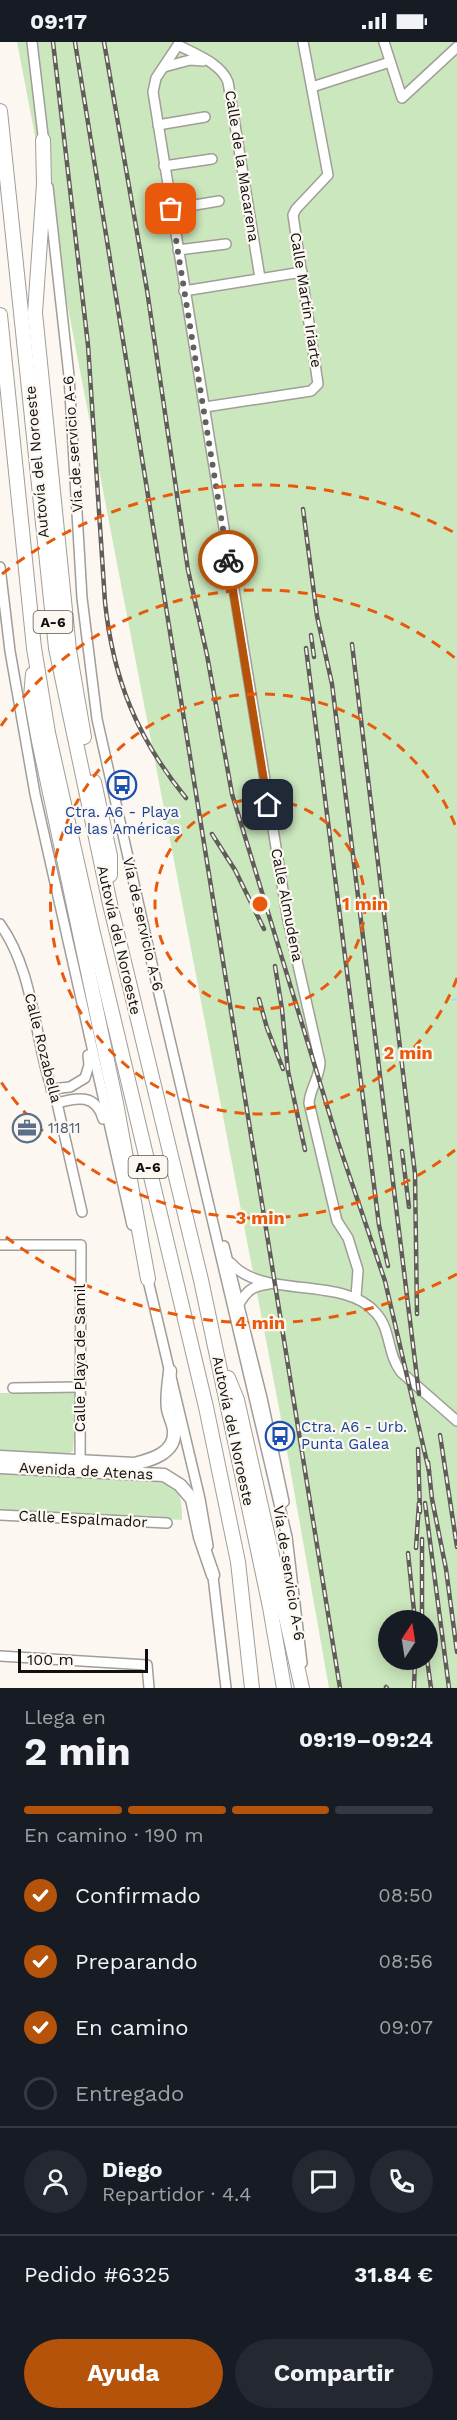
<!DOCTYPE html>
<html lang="es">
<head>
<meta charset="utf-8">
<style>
	body { margin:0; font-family:"Work Sans",sans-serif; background:#242831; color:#f1f3f6; height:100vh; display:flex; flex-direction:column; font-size:22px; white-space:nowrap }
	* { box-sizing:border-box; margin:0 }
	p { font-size:20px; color:#9ea1a6 }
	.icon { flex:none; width:33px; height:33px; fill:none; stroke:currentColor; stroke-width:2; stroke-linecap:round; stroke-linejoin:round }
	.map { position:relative; height:1646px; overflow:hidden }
	.panel { display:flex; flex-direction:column; background:#171b24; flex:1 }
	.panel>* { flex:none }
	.needle { width:39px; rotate:12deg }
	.fabs { position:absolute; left:378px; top:1568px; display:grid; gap:12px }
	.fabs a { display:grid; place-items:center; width:60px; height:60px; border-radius:50%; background:#171b24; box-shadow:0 3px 15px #0003; font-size:30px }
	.scale { position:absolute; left:18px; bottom:15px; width:130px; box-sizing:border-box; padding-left:6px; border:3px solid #11100e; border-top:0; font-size:16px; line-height:21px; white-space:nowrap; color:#11100e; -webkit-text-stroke:4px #fcf7f1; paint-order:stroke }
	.pin { position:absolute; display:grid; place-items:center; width:51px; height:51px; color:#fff; margin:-26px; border-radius:12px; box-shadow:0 3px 9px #0006 }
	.courier { position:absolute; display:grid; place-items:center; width:60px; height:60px; margin:-30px; border:4px solid #b45309; border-radius:50%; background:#fff; color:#222; box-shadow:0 2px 8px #0007 }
	.summary em { font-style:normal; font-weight:700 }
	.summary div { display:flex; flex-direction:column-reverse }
	.summary { display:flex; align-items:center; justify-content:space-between; height:102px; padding:0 24px }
	h1 { font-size:39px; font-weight:700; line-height:45px }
	.bar { display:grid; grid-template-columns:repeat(4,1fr); gap:9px 6px; align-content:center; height:72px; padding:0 24px }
	.bar i { height:8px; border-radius:4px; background:#363941 }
	.bar .active { background:#b45309 }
	.bar p { grid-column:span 4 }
	.line { display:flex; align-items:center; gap:15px; padding:0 24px; border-top:2px solid #363941 }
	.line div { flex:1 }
	.round { display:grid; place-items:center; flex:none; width:63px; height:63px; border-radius:32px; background:#242831 }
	ol { padding:0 24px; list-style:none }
	li { display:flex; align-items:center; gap:18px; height:66px }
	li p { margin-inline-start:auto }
	li .icon { padding:6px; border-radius:50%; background:#b45309; color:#fff; stroke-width:4 }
	li:last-child { color:#9ea1a6 }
	li i { width:33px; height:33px; border:3px solid #363941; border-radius:50% }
	.button { display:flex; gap:12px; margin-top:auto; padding:12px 24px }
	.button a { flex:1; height:69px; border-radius:36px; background:#b45309; color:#fff; font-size:24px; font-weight:700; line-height:69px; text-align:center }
	.button a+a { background:#242831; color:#f1f3f6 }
	.status { display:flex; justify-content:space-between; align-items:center; height:42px; padding:0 30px; background:#171b24; direction:ltr }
	.status svg { height:16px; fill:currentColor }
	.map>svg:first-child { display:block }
	.green { fill:#cbe7bd; fill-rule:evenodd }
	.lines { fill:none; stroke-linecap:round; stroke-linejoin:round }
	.stream { stroke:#9ae3f7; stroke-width:2 }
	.minor-casing { stroke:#a19d98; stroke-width:12 }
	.major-casing { stroke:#a19d98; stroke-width:15 }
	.highway-casing { stroke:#a19d98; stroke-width:16 }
	.minor { stroke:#fff; stroke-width:9 }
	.major { stroke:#fff; stroke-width:12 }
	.highway { stroke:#fff; stroke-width:14 }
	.rail-casing { stroke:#5f5c59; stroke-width:4.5 }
	.rail { stroke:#fcf7f1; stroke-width:2; stroke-dasharray:7; stroke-linecap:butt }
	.done { stroke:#63615d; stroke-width:6; stroke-dasharray:0 10.8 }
	.route { stroke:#b45309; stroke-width:8 }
	.ring { fill:none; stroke:#e8590c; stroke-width:3; stroke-dasharray:10 8 }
	.labels { text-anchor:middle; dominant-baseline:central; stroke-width:4.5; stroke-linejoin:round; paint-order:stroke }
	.shield { fill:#fcf7f1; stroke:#585552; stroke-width:1.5 }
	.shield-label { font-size:14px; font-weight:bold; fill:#11100e }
	.street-label { font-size:15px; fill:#11100e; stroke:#fcf7f1 }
	.transit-label { font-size:15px; fill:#164399; stroke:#fcf7f1 }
	.service-label { font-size:15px; fill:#4e5e75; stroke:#fcf7f1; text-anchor:start }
	.centre { fill:#e8590c; stroke:#fcf7f1; stroke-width:3 }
	.ring-label { font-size:18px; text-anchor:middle; font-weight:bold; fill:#e8590c; stroke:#fcf7f1; stroke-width:4.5; stroke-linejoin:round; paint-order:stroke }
</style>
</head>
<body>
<div class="status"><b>09:17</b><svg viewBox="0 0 49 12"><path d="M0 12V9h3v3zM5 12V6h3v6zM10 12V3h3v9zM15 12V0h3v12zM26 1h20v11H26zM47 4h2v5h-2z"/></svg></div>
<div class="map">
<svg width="457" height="1646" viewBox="0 0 457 1646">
	<rect width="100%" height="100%" fill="#fcf7f1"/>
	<g class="green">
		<path d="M 17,0 L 457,0 L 457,1646 L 329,1646 L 284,1392 ZM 388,1578 L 428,1578 L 428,1617 L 388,1617 Z"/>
		<polygon points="0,1351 74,1351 77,1354 73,1409 68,1412 0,1409"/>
		<path d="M 0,1431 L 161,1439 C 181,1447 182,1457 182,1478 L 0,1468 Z"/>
	</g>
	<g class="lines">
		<polyline class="stream" points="452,958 457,957"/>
		<g class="minor-casing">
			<g id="minor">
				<polyline points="32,0 44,102"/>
				<polyline points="384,0 402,56 457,5"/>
				<path d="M 178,3 L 156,36 L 153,50 L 288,879 L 320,1020 C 320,1035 310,1046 309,1061 L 337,1179 L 348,1196 L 358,1228 L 356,1255"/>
				<path d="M 178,3 C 195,12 221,21 228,40 L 260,236"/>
				<polyline points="164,25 190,18 203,19"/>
				<polyline points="312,45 390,20"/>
				<polyline points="158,83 205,75"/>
				<polyline points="164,124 212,117"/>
				<polyline points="48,145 69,334 82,556 97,677 153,926 287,1495 302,1621"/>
				<polyline points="171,167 219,159"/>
				<polyline points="178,208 226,202"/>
				<polyline points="184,249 302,230"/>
				<polyline points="205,365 311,349 318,342 293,173 296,167 328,133 303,0"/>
				<polyline points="0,525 10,609 35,752 132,1183"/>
				<path d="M 0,882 C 37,934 33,1003 57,1061 L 82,1170"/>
				<polyline points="51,1047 70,1045 85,1036 89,1023 88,1013"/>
				<path d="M 57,1061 C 78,1055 96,1052 103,1077"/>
				<polyline points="0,1203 81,1203 80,1425"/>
				<polyline points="224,1204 262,1356 284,1460"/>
				<path d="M 231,1221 C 262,1258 344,1233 376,1271 C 391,1287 387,1312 401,1330 L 457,1379"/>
				<polyline points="147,1234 200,1457 208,1504"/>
				<path d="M 239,1262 C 247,1248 253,1244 269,1242"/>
				<polyline points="13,1346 80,1345"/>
				<polyline points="0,1473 167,1481"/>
				<polyline points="212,1526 226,1646"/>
				<polyline points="0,1614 147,1623 149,1646"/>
			</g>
		</g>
		<g class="major-casing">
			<g id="major">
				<path d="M 0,1415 L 134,1422 C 151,1418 176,1411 174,1389 C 174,1382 169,1374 168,1367 C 166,1355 169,1341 170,1329"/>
				<polyline points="0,1425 164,1433 180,1443 192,1457 200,1495 213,1533"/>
			</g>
		</g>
		<g class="highway-casing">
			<g id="highway">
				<polyline points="0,69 56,606 110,862 201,1238 270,1565 284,1646"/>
				<polyline points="43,98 44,142 35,271 69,608 84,695"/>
				<polyline points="0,273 34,606 48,691 92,887 206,1365 238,1520 252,1646"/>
				<polyline points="33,632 31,655 39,699 116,1061 148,1237"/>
				<polyline points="94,740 110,814 110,833"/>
				<polyline points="228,1336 237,1358 302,1646"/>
			</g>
		</g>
		<use href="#minor" class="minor"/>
		<use href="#major" class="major"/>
		<use href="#highway" class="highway"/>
		<g class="rail-casing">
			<g id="rail">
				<path d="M 53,0 L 88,303 L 105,560 C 113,637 137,696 186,756"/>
				<polyline points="75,0 340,1646"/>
				<polyline points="104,0 147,248 188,528 207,613 232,752 338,1100 385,1239 429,1429"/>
				<polyline points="303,467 317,574 332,642 419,1352"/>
				<polyline points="311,593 314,615"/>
				<polyline points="352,602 415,1132 417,1272"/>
				<polyline points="306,606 379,1183 388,1224"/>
				<polyline points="212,792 235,828 264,887"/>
				<polyline points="275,924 282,967 288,1029 305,1108"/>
				<polyline points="259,957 267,986 283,1027"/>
				<polyline points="402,1109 409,1165"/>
				<polyline points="440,1393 457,1505"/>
				<polyline points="418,1407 420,1470"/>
				<polyline points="428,1420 432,1457 446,1527 457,1610"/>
				<polyline points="425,1461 449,1646"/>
				<polyline points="422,1497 422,1578"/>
				<polyline points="416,1506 419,1461"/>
				<polyline points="408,1511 414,1569"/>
				<polyline points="427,1617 431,1646"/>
				<polyline points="386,1645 387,1646"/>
				<polyline points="414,1646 415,1617"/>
			</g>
		</g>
		<use href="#rail" class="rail"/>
	</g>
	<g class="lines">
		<polyline class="done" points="171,167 228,518"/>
		<polyline class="route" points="228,518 268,763"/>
	</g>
	<g class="ring">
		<circle cx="260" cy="862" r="105"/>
		<path d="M457 936A210 210 0 1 1 457 788"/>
		<path d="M455 1108A314 314 0 0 1 1 1040M1 684A314 314 0 0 1 455 616"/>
		<path d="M457 1232A419 419 0 0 1 2 1192M2 532A419 419 0 0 1 457 492"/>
	</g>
	<defs>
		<g id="bus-ring" transform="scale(1.5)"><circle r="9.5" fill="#fcf7f1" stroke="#1a4fb4" stroke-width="1.5"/><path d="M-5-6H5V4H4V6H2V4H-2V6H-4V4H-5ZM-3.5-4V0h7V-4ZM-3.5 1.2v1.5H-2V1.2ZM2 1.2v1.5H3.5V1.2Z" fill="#1a4fb4"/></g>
		<g id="office-ring" transform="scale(1.5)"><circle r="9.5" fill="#fcf7f1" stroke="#5c6f8a" stroke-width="1.5"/><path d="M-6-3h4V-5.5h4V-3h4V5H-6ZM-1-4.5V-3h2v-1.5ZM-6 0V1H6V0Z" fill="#5c6f8a"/></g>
	</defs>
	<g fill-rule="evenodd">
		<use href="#bus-ring" x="122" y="743"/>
		<use href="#office-ring" x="27" y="1086"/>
		<use href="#bus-ring" x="280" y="1394"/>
	</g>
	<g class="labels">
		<g class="shield">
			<rect x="33.5" y="569" width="39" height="22" rx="4.5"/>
			<rect x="128.5" y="1114" width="39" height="22" rx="4.5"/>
		</g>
		<g class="shield-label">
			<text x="53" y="580">A-6</text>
			<text x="148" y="1125">A-6</text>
		</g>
		<g class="street-label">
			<text transform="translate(242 124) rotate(81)">Calle de la Macarena</text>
			<text transform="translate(306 258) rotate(81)">Calle Martín Iriarte</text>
			<text transform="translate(73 402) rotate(-94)">Vía de servicio A-6</text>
			<text transform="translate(37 420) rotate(-95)">Autovía del Noroeste</text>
			<text transform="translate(287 863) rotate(79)">Calle Almudena</text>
			<text transform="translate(143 882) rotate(77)">Vía de servicio A-6</text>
			<text transform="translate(119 898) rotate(77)">Autovía del Noroeste</text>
			<text transform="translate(43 1006) rotate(76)">Calle Rozabella</text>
			<text transform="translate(80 1316) rotate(-90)">Calle Playa de Samil</text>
			<text transform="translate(233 1389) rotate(78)">Autovía del Noroeste</text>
			<text transform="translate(86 1429) rotate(3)">Avenida de Atenas</text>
			<text transform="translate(83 1477) rotate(3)">Calle Espalmador</text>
			<text transform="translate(289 1531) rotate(81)">Vía de servicio A-6</text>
		</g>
		<g class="transit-label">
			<text x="122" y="770">Ctra. A6 - Playa<tspan x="122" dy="17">de las Américas</tspan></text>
			<text x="301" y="1385" text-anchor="start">Ctra. A6 - Urb.<tspan x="301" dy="17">Punta Galea</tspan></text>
		</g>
		<g class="service-label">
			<text x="48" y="1086">11811</text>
		</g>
	</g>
	<circle cx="260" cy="862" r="9" class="centre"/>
	<g class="ring-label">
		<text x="365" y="868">1 min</text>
		<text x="408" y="1017">2 min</text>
		<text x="260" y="1182">3 min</text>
		<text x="260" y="1287">4 min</text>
	</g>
</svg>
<div class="fabs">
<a><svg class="needle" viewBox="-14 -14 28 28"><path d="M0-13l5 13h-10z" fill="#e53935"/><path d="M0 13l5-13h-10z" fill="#9ea1a6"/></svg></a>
</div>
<div class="scale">100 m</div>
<div class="pin" style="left:171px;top:167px;background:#ea580c"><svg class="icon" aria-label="bag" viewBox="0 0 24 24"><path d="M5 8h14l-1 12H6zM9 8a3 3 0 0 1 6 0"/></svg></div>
<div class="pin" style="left:268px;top:763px;background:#1f2937"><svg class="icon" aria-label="home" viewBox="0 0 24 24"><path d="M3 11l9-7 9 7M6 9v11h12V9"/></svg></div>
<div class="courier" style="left:228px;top:518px"><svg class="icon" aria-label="bike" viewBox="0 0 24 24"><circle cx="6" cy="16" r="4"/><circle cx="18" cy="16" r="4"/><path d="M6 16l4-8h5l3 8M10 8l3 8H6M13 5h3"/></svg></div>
</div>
<section class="panel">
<div class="summary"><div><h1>2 min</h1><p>Llega en</p></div><em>09:19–09:24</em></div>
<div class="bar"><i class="active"></i><i class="active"></i><i class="active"></i><i></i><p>En camino · 190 m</p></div>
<ol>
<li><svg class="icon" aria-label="check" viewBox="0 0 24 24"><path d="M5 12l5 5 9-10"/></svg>Confirmado<p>08:50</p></li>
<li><svg class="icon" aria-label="check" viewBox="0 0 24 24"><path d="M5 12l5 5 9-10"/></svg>Preparando<p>08:56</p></li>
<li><svg class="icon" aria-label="check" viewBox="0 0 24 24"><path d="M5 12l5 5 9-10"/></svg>En camino<p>09:07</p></li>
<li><i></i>Entregado</li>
</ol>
<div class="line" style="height:108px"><a class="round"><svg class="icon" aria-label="person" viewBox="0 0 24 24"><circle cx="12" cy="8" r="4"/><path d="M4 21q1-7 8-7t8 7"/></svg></a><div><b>Diego</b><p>Repartidor · 4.4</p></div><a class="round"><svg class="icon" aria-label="chat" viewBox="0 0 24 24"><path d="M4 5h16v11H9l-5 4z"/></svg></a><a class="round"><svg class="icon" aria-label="phone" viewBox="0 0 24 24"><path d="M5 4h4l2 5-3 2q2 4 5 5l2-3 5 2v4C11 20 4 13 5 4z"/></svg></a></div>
<div class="line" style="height:78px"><div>Pedido #6325</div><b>31.84 €</b></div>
<div class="button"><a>Ayuda</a><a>Compartir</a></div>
</section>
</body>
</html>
